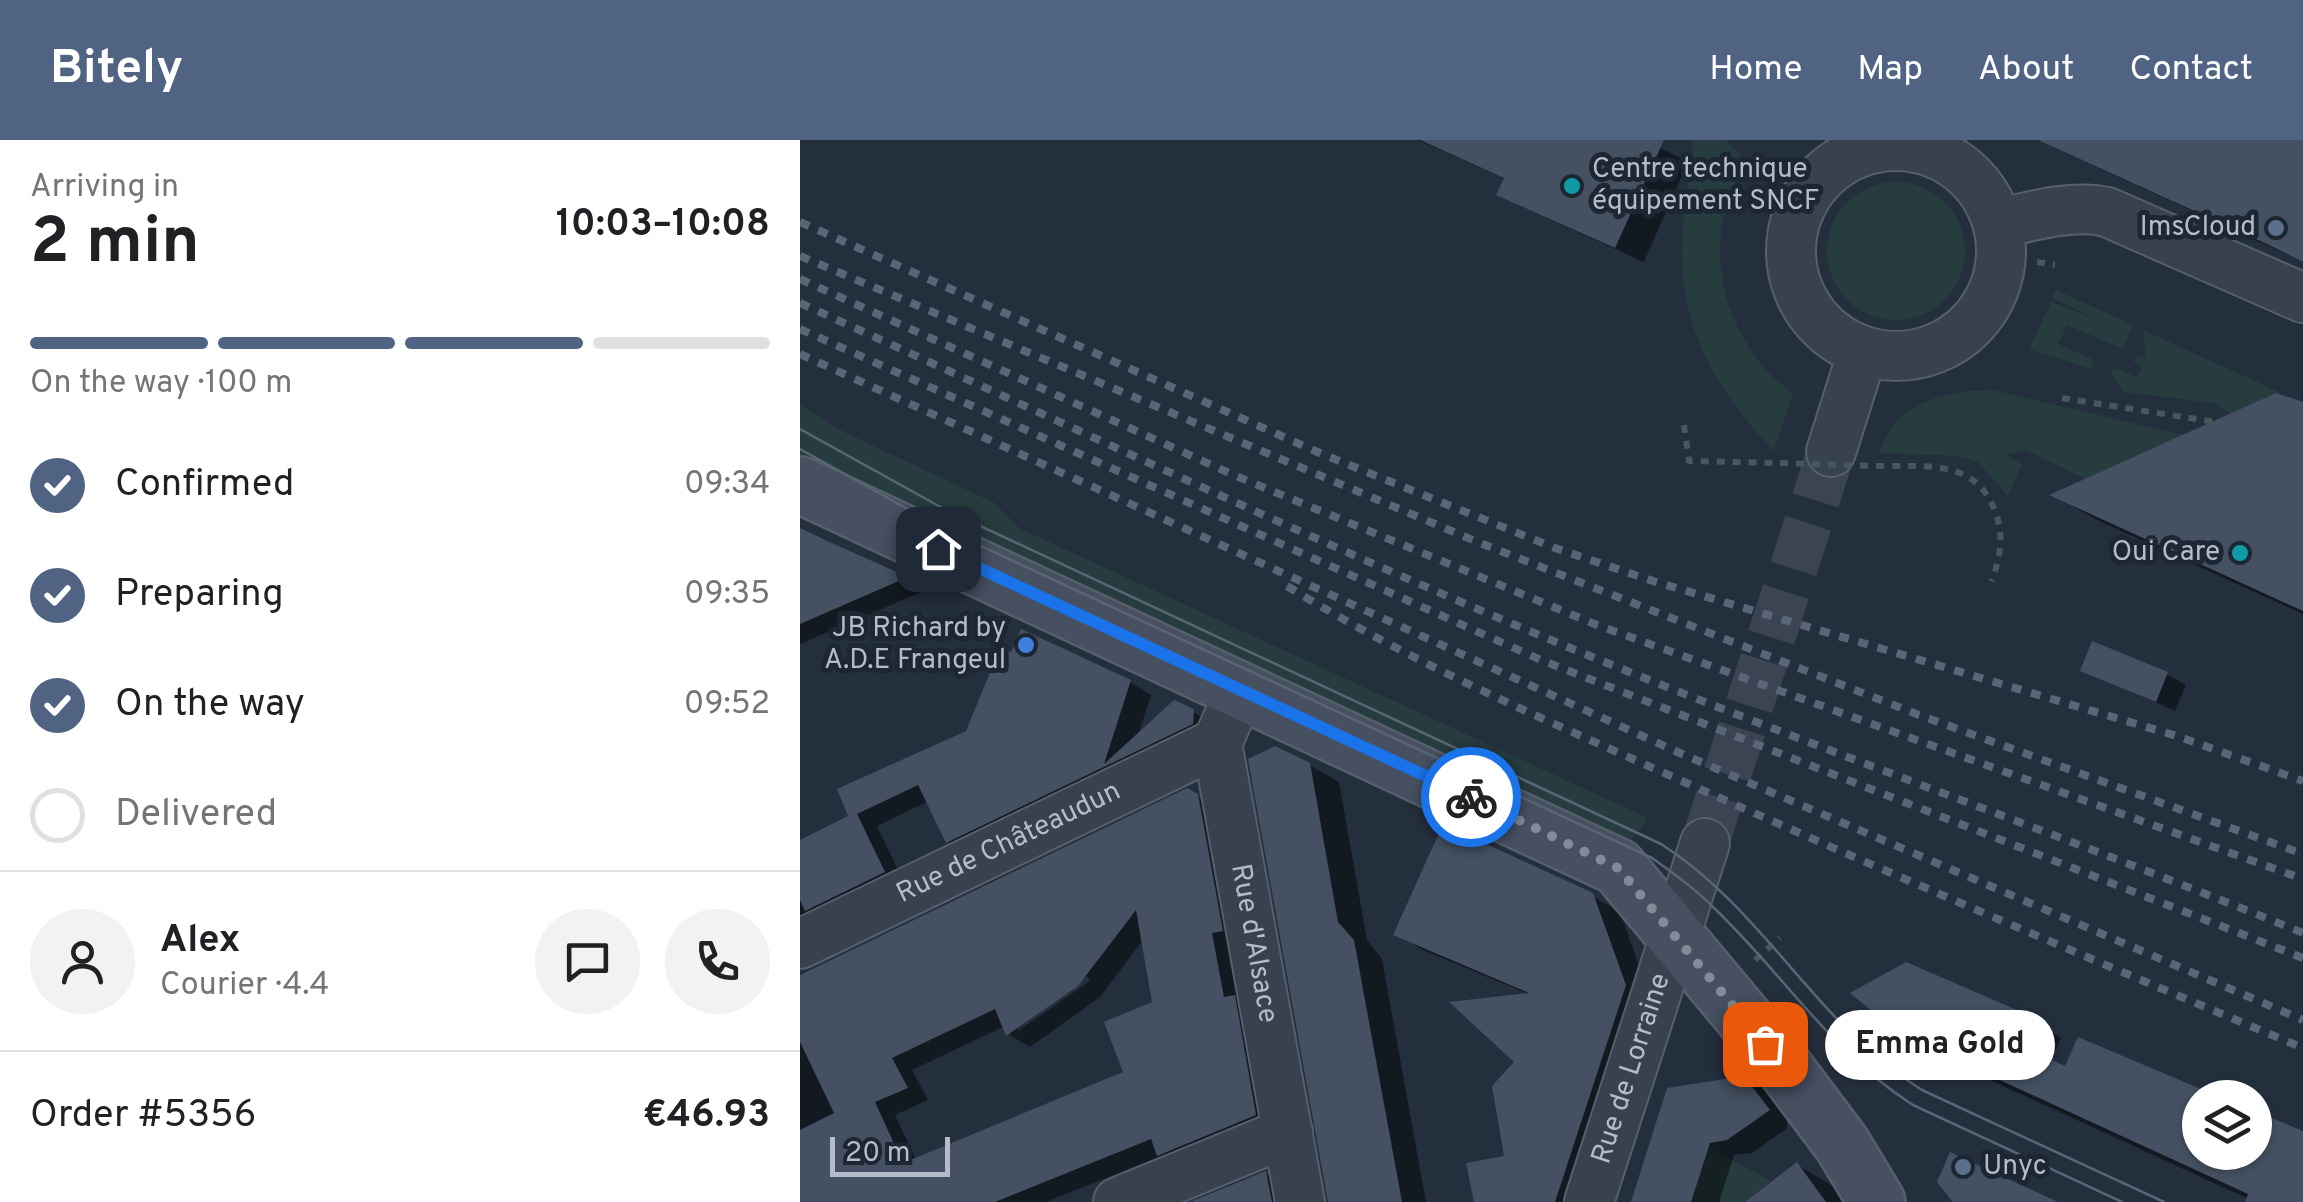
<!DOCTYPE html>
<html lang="en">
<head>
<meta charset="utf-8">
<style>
	body { margin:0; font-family:Overpass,sans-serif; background:#f2f2f2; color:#202124; height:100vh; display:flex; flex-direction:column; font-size:38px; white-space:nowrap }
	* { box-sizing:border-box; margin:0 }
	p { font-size:32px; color:#757577 }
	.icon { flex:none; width:55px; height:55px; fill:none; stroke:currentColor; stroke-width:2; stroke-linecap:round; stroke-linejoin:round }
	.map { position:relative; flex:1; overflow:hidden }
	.drawer { display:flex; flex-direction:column; background:#fff; width:800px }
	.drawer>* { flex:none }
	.fabs { position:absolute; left:1382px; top:940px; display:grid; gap:20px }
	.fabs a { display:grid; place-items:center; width:90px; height:90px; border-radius:50%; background:#fff; box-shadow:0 2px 8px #0004; font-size:50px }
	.scale { position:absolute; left:30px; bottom:25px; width:120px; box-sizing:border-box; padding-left:10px; border:5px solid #b4bcc9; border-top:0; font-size:28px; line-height:35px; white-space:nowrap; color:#b4bcc9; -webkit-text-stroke:8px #1d2633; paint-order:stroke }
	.pin { position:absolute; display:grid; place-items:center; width:85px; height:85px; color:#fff; margin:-42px; border-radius:20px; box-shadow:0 5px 15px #0006 }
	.courier { position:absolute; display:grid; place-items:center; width:100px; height:100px; margin:-50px; border:8px solid #1a73e8; border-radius:50%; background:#fff; color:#222; box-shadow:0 2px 12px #0007 }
	.bubble { position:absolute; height:70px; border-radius:35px; background:#fff; box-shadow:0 2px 8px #0004; font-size:32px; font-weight:700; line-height:70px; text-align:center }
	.overview em { font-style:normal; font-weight:700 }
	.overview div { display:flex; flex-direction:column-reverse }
	.overview { display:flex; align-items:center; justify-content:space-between; height:170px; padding:0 30px }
	h1 { font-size:65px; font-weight:700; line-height:75px }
	.bar { display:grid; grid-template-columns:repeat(4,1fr); gap:15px 10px; align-content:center; height:120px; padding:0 30px }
	.bar i { height:12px; border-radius:8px; background:#e0e0e0 }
	.bar .selected { background:#506383 }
	.bar p { grid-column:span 4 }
	.line { display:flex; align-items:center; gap:25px; padding:0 30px; border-top:2px solid #e0e0e0 }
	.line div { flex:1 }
	.round { display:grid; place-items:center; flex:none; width:105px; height:105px; border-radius:52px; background:#f2f2f2 }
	ol { padding:0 30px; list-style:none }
	li { display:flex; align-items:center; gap:30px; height:110px }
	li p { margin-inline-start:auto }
	li .icon { padding:10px; border-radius:50%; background:#506383; color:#fff; stroke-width:4 }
	li:last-child { color:#757577 }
	li i { width:55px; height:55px; border:5px solid #e0e0e0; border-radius:50% }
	header { display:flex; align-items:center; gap:60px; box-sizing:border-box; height:140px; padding:0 50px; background:#506383; color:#fff }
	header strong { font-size:48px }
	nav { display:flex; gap:55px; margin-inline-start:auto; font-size:35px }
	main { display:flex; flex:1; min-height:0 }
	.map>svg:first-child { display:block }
	.green { fill:#263c3f }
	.shadow { fill:#0007; fill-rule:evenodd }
	.building { fill:#455162; fill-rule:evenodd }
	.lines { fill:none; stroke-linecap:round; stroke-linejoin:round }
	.street-tunnel { stroke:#3a4453; stroke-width:48; stroke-dasharray:48 24; stroke-linecap:butt }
	.street-casing { stroke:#565f6c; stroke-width:52 }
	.secondary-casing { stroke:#565f6c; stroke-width:60 }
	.path { stroke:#44595c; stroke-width:6; stroke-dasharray:8 8; stroke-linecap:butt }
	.street { stroke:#38414e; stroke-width:48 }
	.secondary { stroke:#465061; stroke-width:55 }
	.tram { stroke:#5a6575; stroke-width:2.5 }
	.rail { stroke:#5a6575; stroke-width:8; stroke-dasharray:10 10; stroke-linecap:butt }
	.path-bridge { stroke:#44595c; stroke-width:6; stroke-dasharray:8 8; stroke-linecap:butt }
	.done { stroke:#828b98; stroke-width:10; stroke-dasharray:0 18 }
	.route { stroke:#1a73e8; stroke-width:12 }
	.culture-dot { fill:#0f9aa8; stroke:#1d2633; stroke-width:4 }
	.service-dot { fill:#5c6f8a; stroke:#1d2633; stroke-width:4 }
	.shop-dot { fill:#3f7fe0; stroke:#1d2633; stroke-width:4 }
	.labels { text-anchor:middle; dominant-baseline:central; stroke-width:10; stroke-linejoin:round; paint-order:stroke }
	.poi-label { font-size:28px; fill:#b4bcc9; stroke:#1d2633; text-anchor:end }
	.street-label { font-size:28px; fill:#b4bcc9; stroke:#1d2633 }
</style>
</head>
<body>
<header>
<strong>Bitely</strong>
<nav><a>Home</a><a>Map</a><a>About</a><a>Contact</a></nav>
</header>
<main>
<section class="drawer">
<div class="overview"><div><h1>2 min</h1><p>Arriving in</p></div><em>10:03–10:08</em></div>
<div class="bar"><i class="selected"></i><i class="selected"></i><i class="selected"></i><i></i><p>On the way · 100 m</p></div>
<ol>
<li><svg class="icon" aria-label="check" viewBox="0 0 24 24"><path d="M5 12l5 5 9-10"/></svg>Confirmed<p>09:34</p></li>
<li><svg class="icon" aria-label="check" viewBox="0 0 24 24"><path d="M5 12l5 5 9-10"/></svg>Preparing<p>09:35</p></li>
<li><svg class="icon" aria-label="check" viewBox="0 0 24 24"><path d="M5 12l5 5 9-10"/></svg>On the way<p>09:52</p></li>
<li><i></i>Delivered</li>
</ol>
<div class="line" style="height:180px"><a class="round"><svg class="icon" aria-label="person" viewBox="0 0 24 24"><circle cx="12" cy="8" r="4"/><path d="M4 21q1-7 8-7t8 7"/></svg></a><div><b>Alex</b><p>Courier · 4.4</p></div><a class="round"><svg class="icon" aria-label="chat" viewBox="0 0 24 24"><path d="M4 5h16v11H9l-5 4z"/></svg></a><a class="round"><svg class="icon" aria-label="phone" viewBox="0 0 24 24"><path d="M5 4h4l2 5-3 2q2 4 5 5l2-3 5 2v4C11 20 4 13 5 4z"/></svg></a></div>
<div class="line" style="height:130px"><div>Order #5356</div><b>€46.93</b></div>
</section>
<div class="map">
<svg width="1503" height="1062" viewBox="0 0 1503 1062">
	<rect width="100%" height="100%" fill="#242f3e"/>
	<g class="green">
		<path d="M 891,0 L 925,0 L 947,21 C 896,96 921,203 993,253 L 974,311 C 918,252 879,190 882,105 C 883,71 890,38 893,4 Z"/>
		<circle cx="1096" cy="111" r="69"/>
		<polygon points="1256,150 1333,185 1323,209 1267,185 1258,204 1294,220 1291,229 1229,209 1251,162 1302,182 1252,158"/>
		<polygon points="1343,190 1479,252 1431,273 1413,263 1324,252 1311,233 1314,228 1337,237 1342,226 1333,221 1337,215 1346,218"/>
		<path d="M 1186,250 L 1193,250 L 1383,295 L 1285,339 L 1226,310 L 1206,315 L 1222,324 L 1208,356 L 1178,322 L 1158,316 L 1080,313 C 1094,264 1140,252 1186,250 Z"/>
		<polygon points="0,265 46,293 193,362 219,388 848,678 820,714 0,330"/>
		<polygon points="903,1004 971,1041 945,1062 891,1062 902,1026"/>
	</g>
	<g class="shadow">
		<polygon points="618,0 846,0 888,22 844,122 727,69 700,54 706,39"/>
		<polygon points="1238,0 1503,0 1503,122"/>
		<polygon points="1503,265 1503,474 1297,380 1255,356"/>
		<polygon points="0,390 107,439 126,450 0,504"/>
		<polygon points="1283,530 1367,534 1386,545 1375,571"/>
		<polygon points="330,542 351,555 338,596 393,572 415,584 170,714 148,701 129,661 77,686 105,745 0,800 0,703 52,678 40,650"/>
		<polygon points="509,625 539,642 567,800 582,819 626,1062 530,1062"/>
		<path d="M 386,651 L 420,669 L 477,987 L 381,1027 L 361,1016 L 246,1062 L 0,1062 L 0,834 L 13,831 ZM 343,800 L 355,864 L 326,933 L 116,1020 L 95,975 L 128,960 L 112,930 L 205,886 L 208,894 L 230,907 L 300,857 ZM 287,836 L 290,841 L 218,891 L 218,885 Z"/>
		<polygon points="792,756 820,772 852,862 787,1062 676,1062 707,1018 718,922 731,855 623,810 597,794"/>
		<polygon points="1106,824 1216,872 1261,898 1250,922 1266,930 1400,958 1400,1012 1455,1012 1455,972 1503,993 1503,1062 1455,1062 1177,934 1106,894 1091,884"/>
		<polygon points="944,938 969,952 987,978 987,988 952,1013 934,1015 919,1062 833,1062"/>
		<polygon points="997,1025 1042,1051 1050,1062 949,1062"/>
		<polygon points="466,1034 494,1050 496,1062 395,1062"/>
	</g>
	<g class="building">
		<polygon points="620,0 864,0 815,108 696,55 704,38"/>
		<polygon points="1238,0 1503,0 1503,122 1469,105"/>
		<polygon points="1476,253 1503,262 1503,471 1249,355"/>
		<polygon points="0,388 25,400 108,437 0,484"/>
		<polygon points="221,489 331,540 304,624 374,560 394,569 393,584 146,703 118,645 57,674 85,732 5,771 0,760 0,700 48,676 37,649 166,591 200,508 211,512"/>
		<polygon points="1292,501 1368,532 1356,562 1280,531"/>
		<polygon points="475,606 510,623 538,782 554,800 602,1062 528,1062 448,619"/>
		<path d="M 387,648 L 398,654 L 423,791 L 412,793 L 424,857 L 435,855 L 456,975 L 357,1016 L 351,999 L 195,1062 L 0,1062 L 0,990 L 34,973 L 0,902 L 0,835 ZM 336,770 L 352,862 L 304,882 L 323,932 L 103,1023 L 75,962 L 108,948 L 92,918 L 195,869 L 206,896 L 278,846 Z"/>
		<polygon points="643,684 793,753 826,845 755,1062 674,1062 666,1023 704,1016 692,946 714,922 649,862 729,853 593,795"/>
		<polygon points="1106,822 1217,870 1204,898 1265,926 1278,897 1422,958 1400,958 1400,1012 1455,1012 1455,971 1503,991 1503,1062 1445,1062 1448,1054 1104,896 1095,883 1090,886 1050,853"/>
		<polygon points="944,936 970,970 927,1000 910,1003 891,1062 831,1062 867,948"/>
		<polygon points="1150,1012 1258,1062 1153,1062 1137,1042"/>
		<polygon points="997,1022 1026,1062 945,1062"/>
		<polygon points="466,1031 472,1062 390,1062"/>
	</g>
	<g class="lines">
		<polyline class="street-tunnel" points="905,703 1031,312"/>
		<g class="street-casing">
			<g id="street">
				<circle cx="1096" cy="111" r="105"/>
				<path d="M 1198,84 C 1231,76 1274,64 1307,72 L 1503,158"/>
				<polyline points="1031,312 1063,211"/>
				<path id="s1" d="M 441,550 L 417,603 L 500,1062"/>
				<path id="s2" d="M 0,804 L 417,603"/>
				<polyline points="318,1062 488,992"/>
				<path id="s3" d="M 789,1062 L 905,703"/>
			</g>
		</g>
		<g class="secondary-casing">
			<polyline id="secondary" points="0,345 818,727 979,920 1042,1004 1077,1062"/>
		</g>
		<g class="path">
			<polyline points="1237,122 1255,125"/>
			<polyline points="1262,258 1415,282"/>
			<polyline points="884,285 889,321 980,323"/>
			<path d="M 1076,326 C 1129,327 1180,317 1198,380 C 1203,400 1200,422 1191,441"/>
			<polyline points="955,820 980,798"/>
		</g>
		<use href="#street" class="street"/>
		<use href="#secondary" class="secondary"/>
		<g class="tram">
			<path d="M 0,289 L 146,370 L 861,704 C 964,769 1018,887 1122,950 L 1364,1062"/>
			<path d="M 0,309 L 138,386 L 852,718 C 873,733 894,748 912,766 C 982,832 1031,913 1113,965 L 1322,1062"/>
		</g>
		<g class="rail">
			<polyline points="0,82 522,314 755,408 853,441 1377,596 1503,641"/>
			<polyline points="0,116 680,403 1119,575 1503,714"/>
			<polyline points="0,139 436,336 797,485 1503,739"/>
			<path d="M 0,163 C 254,278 505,398 763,505 C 1008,606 1258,693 1503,793"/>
			<polyline points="0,189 741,520 1503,818"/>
			<polyline points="0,214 882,614 1503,880"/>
			<path d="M 487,446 C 617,526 744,579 882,641 C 1088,733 1295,821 1503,908"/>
		</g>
		<polyline class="path-bridge" points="980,323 1076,326"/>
	</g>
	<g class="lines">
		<polyline class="done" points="671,657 818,728 965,904"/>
		<polyline class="route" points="138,409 671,657"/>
	</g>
	<g class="culture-dot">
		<circle cx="772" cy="46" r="10"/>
		<circle cx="1440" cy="413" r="10"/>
	</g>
	<g class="service-dot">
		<circle cx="1476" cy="88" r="10"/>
		<circle cx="1163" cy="1027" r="10"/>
	</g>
	<circle class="shop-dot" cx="226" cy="505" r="10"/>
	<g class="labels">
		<g class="poi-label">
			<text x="792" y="30" text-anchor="start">Centre technique<tspan x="792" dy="32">équipement SNCF</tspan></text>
			<text x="1456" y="88">ImsCloud</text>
			<text x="1420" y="413">Oui Care</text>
			<text x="206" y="489">JB Richard by<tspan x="206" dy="32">A.D.E Frangeul</tspan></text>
			<text x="1183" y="1027" text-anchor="start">Unyc</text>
		</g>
		<g class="street-label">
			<text stroke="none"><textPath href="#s2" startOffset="232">Rue de Châteaudun</textPath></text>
			<text stroke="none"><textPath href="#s1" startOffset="262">Rue d'Alsace</textPath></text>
			<text stroke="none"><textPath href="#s3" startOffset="140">Rue de Lorraine</textPath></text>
		</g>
	</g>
</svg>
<div class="fabs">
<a><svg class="icon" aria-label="layers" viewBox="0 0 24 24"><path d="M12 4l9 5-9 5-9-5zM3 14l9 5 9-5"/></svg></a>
</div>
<div class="scale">20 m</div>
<div class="pin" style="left:965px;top:904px;background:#ea580c"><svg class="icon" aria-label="bag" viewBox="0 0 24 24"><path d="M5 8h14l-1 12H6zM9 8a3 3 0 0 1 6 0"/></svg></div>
<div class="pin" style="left:138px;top:409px;background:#1f2937"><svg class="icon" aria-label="home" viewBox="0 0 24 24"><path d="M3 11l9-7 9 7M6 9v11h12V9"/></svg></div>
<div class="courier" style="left:671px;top:657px"><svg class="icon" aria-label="bike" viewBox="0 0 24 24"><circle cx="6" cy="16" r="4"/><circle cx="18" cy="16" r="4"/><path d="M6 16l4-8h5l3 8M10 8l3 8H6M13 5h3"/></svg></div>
<div class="bubble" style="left:1025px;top:870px;width:230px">Emma Gold</div>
</div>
</main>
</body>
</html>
